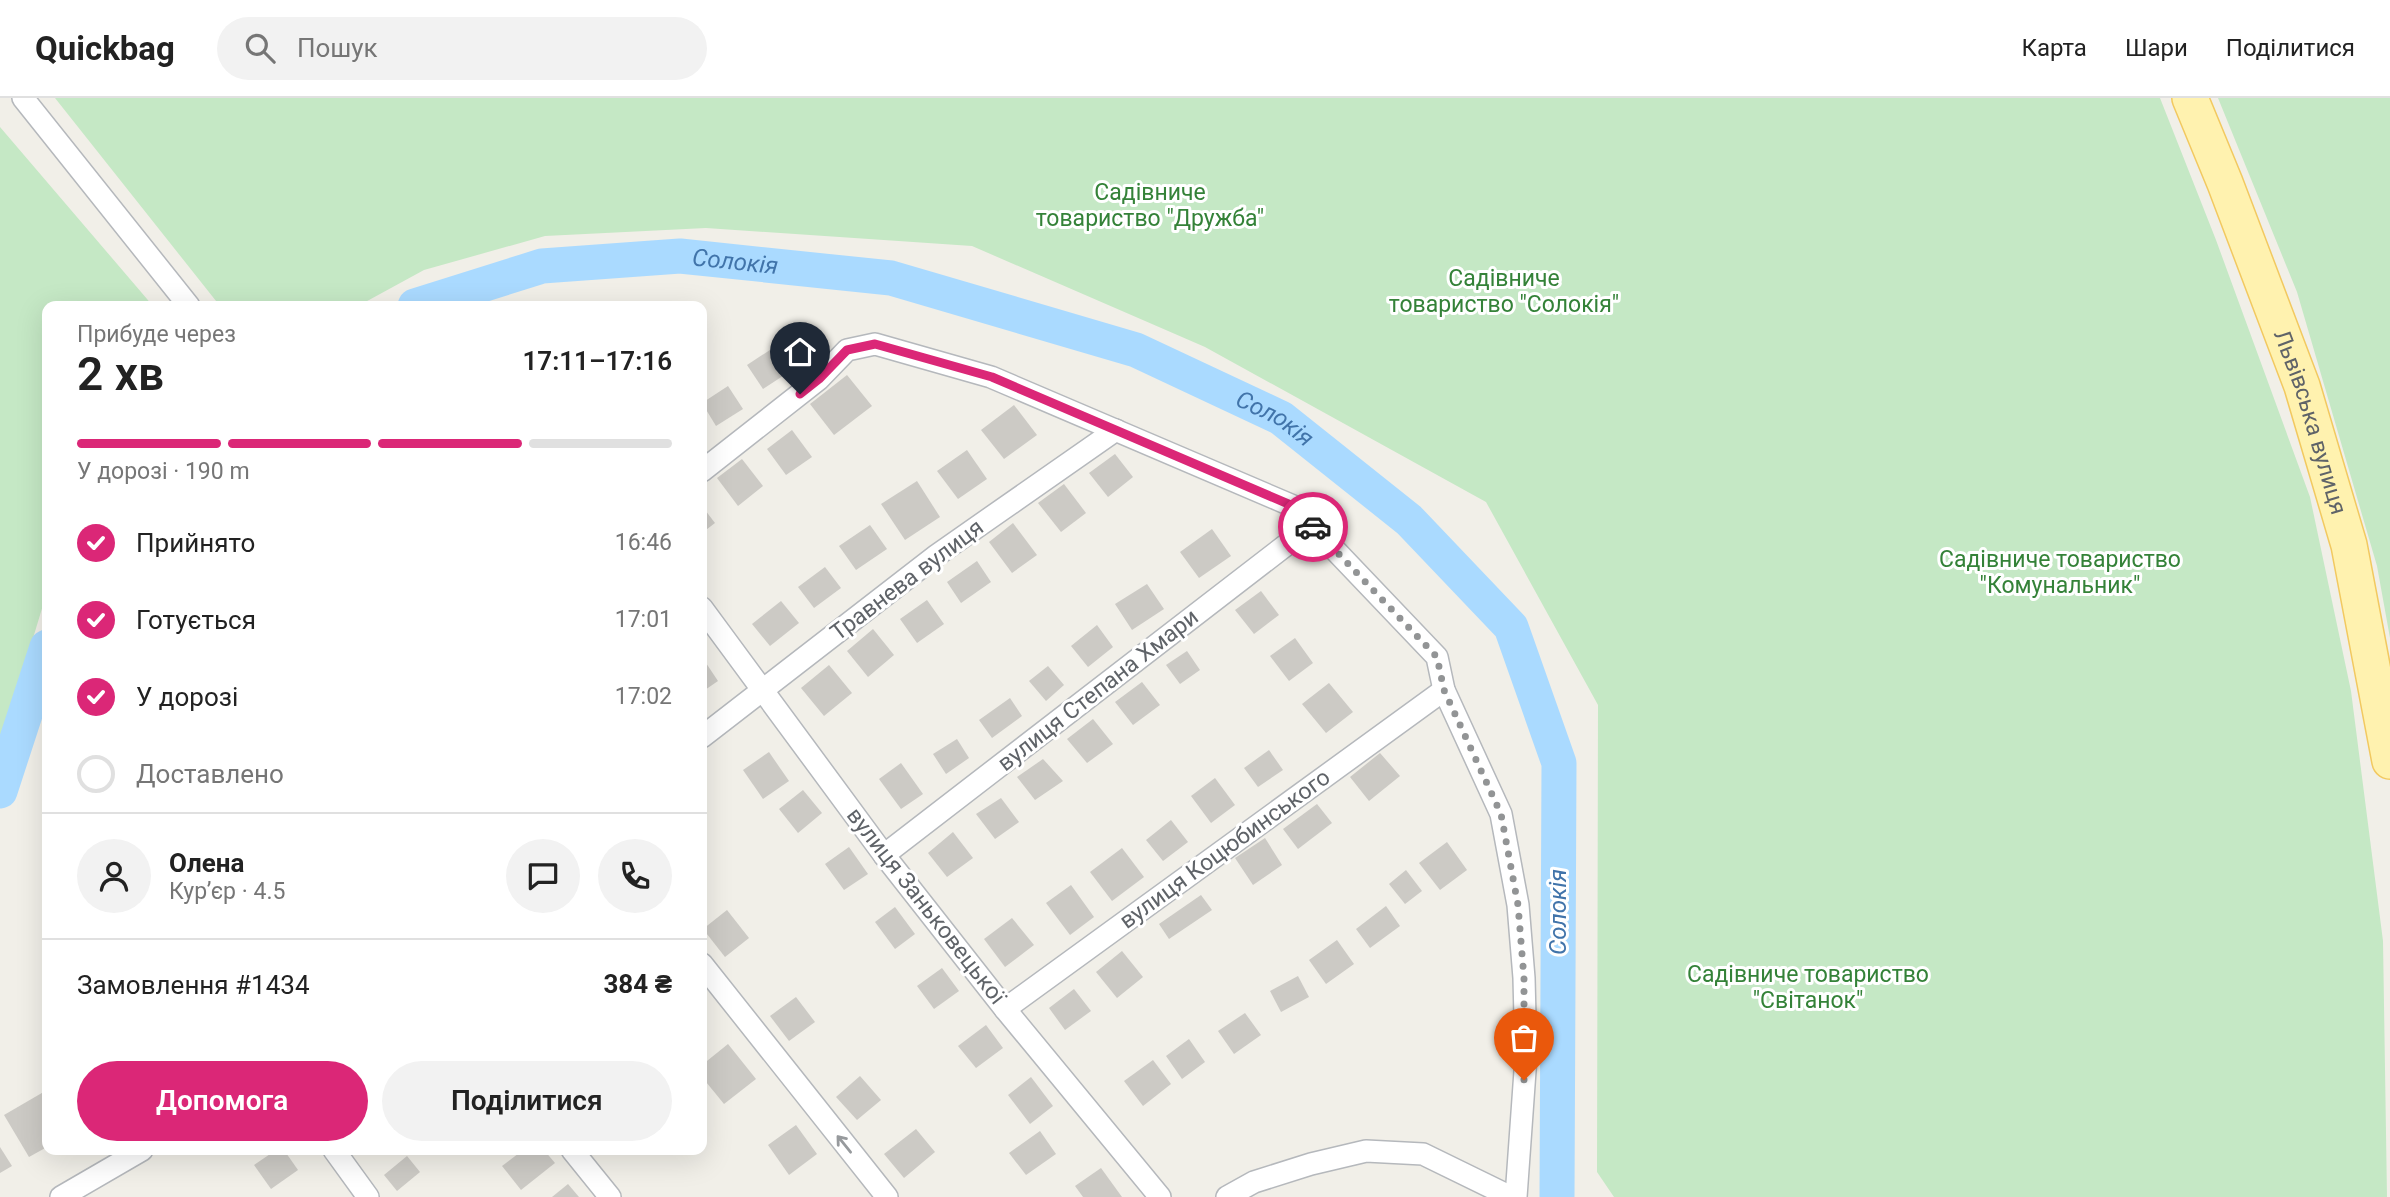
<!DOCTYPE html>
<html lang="uk">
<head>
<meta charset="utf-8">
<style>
	body { margin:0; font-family:Roboto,sans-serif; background:#f2f2f2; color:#222; height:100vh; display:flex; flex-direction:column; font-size:26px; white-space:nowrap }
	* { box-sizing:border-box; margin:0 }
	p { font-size:23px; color:#767676 }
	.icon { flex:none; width:38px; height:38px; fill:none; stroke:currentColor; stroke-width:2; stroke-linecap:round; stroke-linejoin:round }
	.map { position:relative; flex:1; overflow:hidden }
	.sheet { position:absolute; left:42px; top:203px; width:665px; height:854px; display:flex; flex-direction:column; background:#fff; border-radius:14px; box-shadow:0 7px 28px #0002 }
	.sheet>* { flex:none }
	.pin { position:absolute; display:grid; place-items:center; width:60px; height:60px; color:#fff; margin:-72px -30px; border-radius:50% 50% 50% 0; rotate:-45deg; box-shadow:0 0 7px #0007 }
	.pin .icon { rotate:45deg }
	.courier { position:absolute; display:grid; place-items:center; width:70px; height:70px; margin:-35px; border:5px solid #db2777; border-radius:50%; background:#fff; color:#222; box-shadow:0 2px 9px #0007 }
	.head em { font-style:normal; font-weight:600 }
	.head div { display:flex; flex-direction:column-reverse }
	.head { display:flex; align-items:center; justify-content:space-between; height:119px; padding:0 35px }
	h1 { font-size:46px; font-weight:600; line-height:52px }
	.bar { display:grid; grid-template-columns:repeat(4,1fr); gap:10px 7px; align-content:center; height:84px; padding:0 35px }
	.bar i { height:9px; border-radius:5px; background:#e0e0e0 }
	.bar .current { background:#db2777 }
	.bar p { grid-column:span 4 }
	.line { display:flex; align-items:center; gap:18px; padding:0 35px; border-top:2px solid #e0e0e0 }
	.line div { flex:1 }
	.round { display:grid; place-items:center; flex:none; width:74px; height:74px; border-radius:37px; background:#f2f2f2 }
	ol { padding:0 35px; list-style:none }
	li { display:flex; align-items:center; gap:21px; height:77px }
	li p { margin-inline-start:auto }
	li .icon { padding:7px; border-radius:50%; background:#db2777; color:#fff; stroke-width:4 }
	li:last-child { color:#767676 }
	li i { width:38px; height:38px; border:4px solid #e0e0e0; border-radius:50% }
	.action { display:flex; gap:14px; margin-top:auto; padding:14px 35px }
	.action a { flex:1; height:80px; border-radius:42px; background:#db2777; color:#fff; font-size:28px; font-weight:600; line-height:80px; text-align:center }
	.action a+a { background:#f2f2f2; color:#222 }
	header { display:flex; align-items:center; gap:42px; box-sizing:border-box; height:98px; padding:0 35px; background:#fff; border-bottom:2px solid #e0e0e0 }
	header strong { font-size:33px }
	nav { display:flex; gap:38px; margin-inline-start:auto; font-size:24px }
	.search { width:490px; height:63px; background:#f2f2f2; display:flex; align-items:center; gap:18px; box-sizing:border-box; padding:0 24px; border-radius:38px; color:#767676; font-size:26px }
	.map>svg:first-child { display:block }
	.green { fill:#c5e8c5 }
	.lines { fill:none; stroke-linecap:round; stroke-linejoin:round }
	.river { stroke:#aadaff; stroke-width:35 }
	.building { fill:#cccac5 }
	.minor-casing { stroke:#b5b8bc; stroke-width:24 }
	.primary-casing { stroke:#f2c960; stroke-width:38 }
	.minor { stroke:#fff; stroke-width:21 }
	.primary { stroke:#fff2af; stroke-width:35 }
	.oneway { stroke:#979a9d }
	.done { stroke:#929495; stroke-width:7; stroke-dasharray:0 12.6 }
	.route { stroke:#db2777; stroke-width:9 }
	.labels { text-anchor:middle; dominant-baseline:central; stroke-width:6; stroke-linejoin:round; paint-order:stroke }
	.park-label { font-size:23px; fill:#348238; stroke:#fff }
	.street-label { font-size:23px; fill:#5f6368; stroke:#fff }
	.water-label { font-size:24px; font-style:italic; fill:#4174aa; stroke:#fff }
</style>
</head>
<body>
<header>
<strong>Quickbag</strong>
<div class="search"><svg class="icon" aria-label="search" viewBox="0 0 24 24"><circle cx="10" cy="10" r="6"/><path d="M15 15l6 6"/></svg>Пошук</div>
<nav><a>Карта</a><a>Шари</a><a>Поділитися</a></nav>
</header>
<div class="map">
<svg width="2390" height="1099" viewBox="0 0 2390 1099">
	<rect width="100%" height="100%" fill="#f1efe8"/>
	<g class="green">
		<polygon points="55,0 2160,0 2216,142 2310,399 2351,593 2383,843 2387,1099 1614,1099 1597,1074 1598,607 1486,404 1205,249 972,148 706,130 545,138 424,172 358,208 220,208"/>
		<polygon points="2218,0 2390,0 2390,540 2377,468 2297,194"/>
		<polygon points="0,29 153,208 47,208 47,494 0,649"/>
	</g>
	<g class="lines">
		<g class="river">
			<path id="s1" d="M 415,208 L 542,168 L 680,158 L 891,180 L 1136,252 L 1281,320 L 1409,422 L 1511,529 L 1559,665 L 1557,1099"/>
			<polyline points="0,693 47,549"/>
		</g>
	</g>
	<g class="building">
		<polygon points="776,248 792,272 763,291 747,267"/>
		<polygon points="847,277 872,308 834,337 810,306"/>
		<polygon points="728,288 743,311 716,328 702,305"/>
		<polygon points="1014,307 1037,337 1004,361 981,332"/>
		<polygon points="792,332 812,359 786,377 767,351"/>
		<polygon points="967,352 987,381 958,401 937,373"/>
		<polygon points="1115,356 1133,379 1108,399 1089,375"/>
		<polygon points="742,361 763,388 738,408 717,380"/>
		<polygon points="917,383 940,419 905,442 881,406"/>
		<polygon points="1064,386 1086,415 1061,434 1038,405"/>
		<polygon points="702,408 715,425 702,435"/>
		<polygon points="1013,425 1037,457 1012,475 989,444"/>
		<polygon points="870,427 887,451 856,472 839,448"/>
		<polygon points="1212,431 1231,458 1199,480 1180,454"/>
		<polygon points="977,463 991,484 961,505 947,484"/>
		<polygon points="825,469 841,490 814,510 798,489"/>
		<polygon points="1147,486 1164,511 1132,532 1115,506"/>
		<polygon points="1261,493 1279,517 1254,536 1235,512"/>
		<polygon points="927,502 944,526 917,545 900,521"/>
		<polygon points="781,503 799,525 770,548 752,526"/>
		<polygon points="1097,527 1113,549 1088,569 1071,548"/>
		<polygon points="873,531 894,557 868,579 847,553"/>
		<polygon points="1295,540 1313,565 1289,583 1270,558"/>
		<polygon points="1187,553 1200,572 1180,586 1166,567"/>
		<polygon points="702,559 718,583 702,594"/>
		<polygon points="829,567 852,595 824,618 801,590"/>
		<polygon points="1048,568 1064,587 1046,603 1029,583"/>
		<polygon points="1142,584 1160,607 1133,627 1115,604"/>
		<polygon points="1329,585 1353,614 1326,635 1302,606"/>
		<polygon points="1010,600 1022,618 992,640 979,622"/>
		<polygon points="1093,621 1113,646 1087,665 1067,641"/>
		<polygon points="957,641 969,660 946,676 933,656"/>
		<polygon points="1269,652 1283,672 1258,689 1244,670"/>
		<polygon points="769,654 789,683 763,701 743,672"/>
		<polygon points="1380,655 1400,678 1369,703 1350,679"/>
		<polygon points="1043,661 1063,683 1035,702 1017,679"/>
		<polygon points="901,665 923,696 901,711 879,681"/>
		<polygon points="1215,680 1235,707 1211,725 1191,698"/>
		<polygon points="803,692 822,715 798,735 779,711"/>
		<polygon points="1001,700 1019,724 995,741 976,716"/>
		<polygon points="1317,706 1332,725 1298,751 1283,731"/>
		<polygon points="1171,722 1188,744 1163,763 1146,742"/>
		<polygon points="953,734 973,760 947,779 928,755"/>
		<polygon points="1265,740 1282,767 1253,787 1235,760"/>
		<polygon points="1447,744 1467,772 1440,792 1419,765"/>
		<polygon points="849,749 868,776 844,792 825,766"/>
		<polygon points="1122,750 1144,779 1112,803 1090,774"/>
		<polygon points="1406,772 1422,793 1405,806 1389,786"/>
		<polygon points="1071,787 1094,819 1070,837 1046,805"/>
		<polygon points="1201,797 1212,812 1169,841 1159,826"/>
		<polygon points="1386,808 1400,828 1370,850 1356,831"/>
		<polygon points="895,809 915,836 895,851 875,824"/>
		<polygon points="727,812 749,840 725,859 703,831"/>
		<polygon points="1012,820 1034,847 1005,869 984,841"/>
		<polygon points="1337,842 1354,866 1326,886 1309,862"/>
		<polygon points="1122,853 1143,879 1117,900 1096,874"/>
		<polygon points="942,870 959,893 934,911 917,888"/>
		<polygon points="1298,878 1309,899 1281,914 1270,893"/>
		<polygon points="1074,891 1091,913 1065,932 1049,910"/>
		<polygon points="796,899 815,924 789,943 770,918"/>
		<polygon points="1245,915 1261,937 1234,956 1218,933"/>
		<polygon points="986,927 1003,950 976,970 958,948"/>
		<polygon points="1189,941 1205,964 1182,981 1166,958"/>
		<polygon points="728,946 756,981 724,1006 702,979 702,967"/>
		<polygon points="1153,962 1171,986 1143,1008 1124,983"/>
		<polygon points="860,978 881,1002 857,1022 836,999"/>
		<polygon points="1031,979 1053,1008 1030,1026 1008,997"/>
		<polygon points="47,992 47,1049 29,1059 4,1017"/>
		<polygon points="796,1027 817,1056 789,1077 768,1047"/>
		<polygon points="916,1031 935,1054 904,1080 884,1056"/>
		<polygon points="1040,1033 1056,1056 1026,1077 1009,1055"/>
		<polygon points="0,1049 12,1068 0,1075"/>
		<polygon points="276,1052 284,1052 298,1072 271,1091 254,1067"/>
		<polygon points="523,1052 544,1052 555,1065 521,1092 502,1068"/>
		<polygon points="407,1058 420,1074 397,1093 384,1077"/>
		<polygon points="1101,1070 1122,1099 1083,1099 1075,1088"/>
		<polygon points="568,1086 579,1099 552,1099"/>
	</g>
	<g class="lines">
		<g class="minor-casing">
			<g id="minor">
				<polyline points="23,0 189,208"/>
				<polyline points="702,373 819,281 847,252 875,246 991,279 1293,408 1437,559 1444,592 1501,716 1518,807 1524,880 1526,959 1516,1099"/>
				<polyline points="702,510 884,757 1005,911 1160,1099"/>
				<polyline points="702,639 937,457 1116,332"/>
				<polyline points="884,757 1312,427"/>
				<polyline points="702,866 887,1099"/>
				<polyline points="1005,911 1444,592"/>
				<polyline points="334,1052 368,1099"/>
				<polyline points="572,1052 610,1099"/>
				<polyline points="61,1099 142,1052"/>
				<polyline points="1227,1099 1254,1084 1311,1066 1366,1053 1423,1056 1511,1099"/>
			</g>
		</g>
		<g class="primary-casing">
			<g id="primary">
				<path id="s2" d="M 2190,0 L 2225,85 L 2302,288 L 2349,447 L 2390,663"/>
			</g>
		</g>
		<use href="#minor" class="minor"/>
		<use href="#primary" class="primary"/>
	</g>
	<defs><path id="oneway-shaft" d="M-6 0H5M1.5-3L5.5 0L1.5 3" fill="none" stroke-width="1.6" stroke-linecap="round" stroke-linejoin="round" transform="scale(1.75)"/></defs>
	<use class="oneway" href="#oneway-shaft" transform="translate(844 1046) rotate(-129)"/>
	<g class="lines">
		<polyline class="done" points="1313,429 1437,559 1444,592 1501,716 1518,807 1524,880 1524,982"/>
		<polyline class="route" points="800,296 819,281 847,252 875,246 992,279 1293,408 1313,429"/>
	</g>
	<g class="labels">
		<g class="park-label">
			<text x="1150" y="94">Садівниче<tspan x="1150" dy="26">товариство "Дружба"</tspan></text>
			<text x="1504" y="180">Садівниче<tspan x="1504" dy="26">товариство "Солокія"</tspan></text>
			<text x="2060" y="461">Садівниче товариство<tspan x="2060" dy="26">"Комунальник"</tspan></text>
			<text x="1808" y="876">Садівниче товариство<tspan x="1808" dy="26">"Світанок"</tspan></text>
		</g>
		<g class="street-label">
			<text stroke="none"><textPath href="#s2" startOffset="346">Львівська вулиця</textPath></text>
			<text transform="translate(907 482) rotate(-37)">Травнева вулиця</text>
			<text transform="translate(1098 592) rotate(-38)">вулиця Степана Хмари</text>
			<text transform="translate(1225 751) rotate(-36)">вулиця Коцюбинського</text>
			<text transform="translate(926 808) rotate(52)">вулиця Заньковецької</text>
		</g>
		<g class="water-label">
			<text stroke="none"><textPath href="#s1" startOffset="327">Солокія</textPath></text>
			<text stroke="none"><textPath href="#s1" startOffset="894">Солокія</textPath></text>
			<text transform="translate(1558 814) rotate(-90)">Солокія</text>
		</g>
	</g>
</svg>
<div class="pin" style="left:1524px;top:982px;background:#ea580c"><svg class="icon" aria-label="bag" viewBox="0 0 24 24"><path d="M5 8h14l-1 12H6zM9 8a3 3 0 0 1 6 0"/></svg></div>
<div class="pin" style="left:800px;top:296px;background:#1f2937"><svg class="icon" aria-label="home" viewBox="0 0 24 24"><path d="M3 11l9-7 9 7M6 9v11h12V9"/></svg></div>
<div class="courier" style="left:1313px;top:429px"><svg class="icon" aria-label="car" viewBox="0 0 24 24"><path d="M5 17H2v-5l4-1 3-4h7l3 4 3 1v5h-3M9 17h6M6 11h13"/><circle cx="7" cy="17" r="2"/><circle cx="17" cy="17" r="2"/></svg></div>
<section class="sheet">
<div class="head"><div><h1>2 хв</h1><p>Прибуде через</p></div><em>17:11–17:16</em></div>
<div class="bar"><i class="current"></i><i class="current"></i><i class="current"></i><i></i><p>У дорозі · 190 m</p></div>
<ol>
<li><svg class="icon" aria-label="check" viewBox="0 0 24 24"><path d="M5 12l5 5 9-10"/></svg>Прийнято<p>16:46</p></li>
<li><svg class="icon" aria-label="check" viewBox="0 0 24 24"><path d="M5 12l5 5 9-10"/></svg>Готується<p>17:01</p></li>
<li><svg class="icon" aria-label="check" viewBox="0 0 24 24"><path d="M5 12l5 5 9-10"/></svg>У дорозі<p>17:02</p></li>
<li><i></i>Доставлено</li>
</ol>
<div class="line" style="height:126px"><a class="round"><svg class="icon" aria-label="person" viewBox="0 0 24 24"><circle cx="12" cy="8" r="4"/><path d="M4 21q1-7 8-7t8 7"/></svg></a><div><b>Олена</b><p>Кур’єр · 4.5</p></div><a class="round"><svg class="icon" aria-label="chat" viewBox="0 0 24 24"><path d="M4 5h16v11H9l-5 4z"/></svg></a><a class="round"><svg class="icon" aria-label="phone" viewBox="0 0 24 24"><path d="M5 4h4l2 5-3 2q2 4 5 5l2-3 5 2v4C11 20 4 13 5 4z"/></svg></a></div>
<div class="line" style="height:91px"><div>Замовлення #1434</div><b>384 ₴</b></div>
<div class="action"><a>Допомога</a><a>Поділитися</a></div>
</section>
</div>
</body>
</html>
